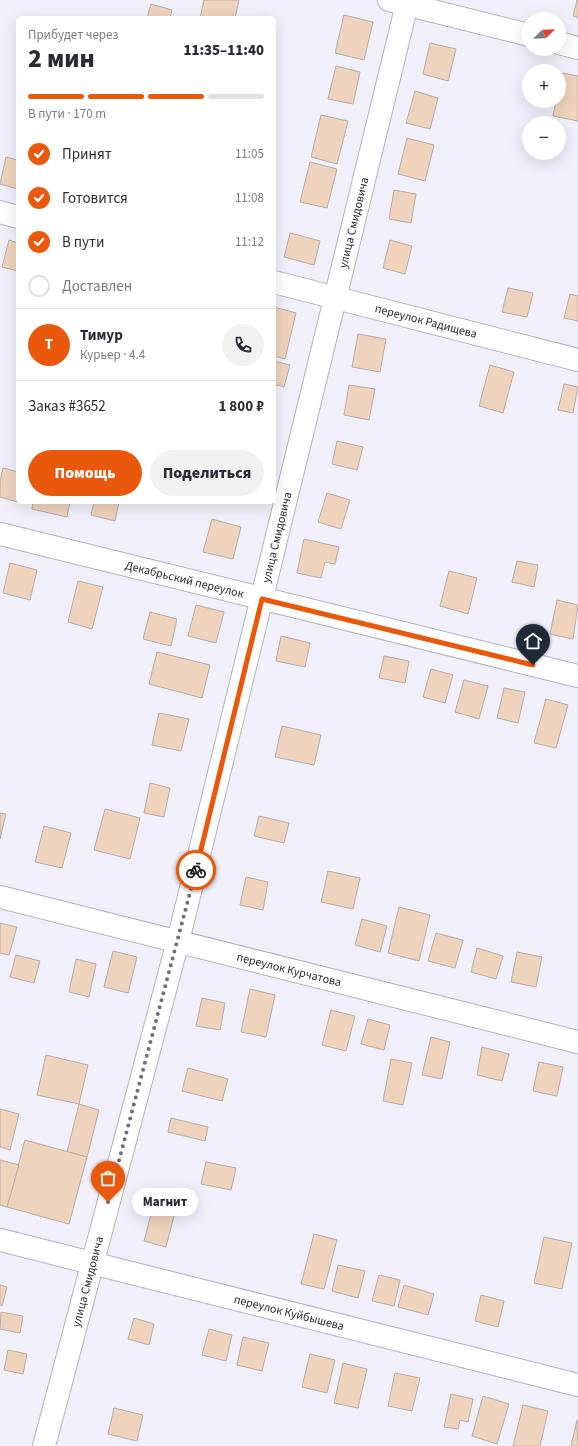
<!DOCTYPE html>
<html lang="ru">
<head>
<meta charset="utf-8">
<style>
	body { margin:0; font-family:"Source Sans 3",sans-serif; background:#f2f2f3; color:#2b2b33; height:100vh; display:flex; flex-direction:column; font-size:15px; white-space:nowrap }
	* { box-sizing:border-box; margin:0 }
	p { font-size:13px; color:#7c7c81 }
	.icon { flex:none; width:22px; height:22px; fill:none; stroke:currentColor; stroke-width:2; stroke-linecap:round; stroke-linejoin:round }
	.map { position:relative; flex:1; overflow:hidden }
	.details { position:absolute; left:16px; top:16px; width:260px; height:488px; display:flex; flex-direction:column; background:#fff; border-radius:6px; box-shadow:0 4px 16px #0002 }
	.details>* { flex:none }
	.needle { width:26px; rotate:67deg }
	.fabs { position:absolute; left:522px; top:12px; display:grid; gap:8px }
	.fabs a { display:grid; place-items:center; width:44px; height:44px; border-radius:50%; background:#fff; box-shadow:0 4px 16px #0002; font-size:20px }
	.pin { position:absolute; display:grid; place-items:center; width:34px; height:34px; color:#fff; margin:-41px -17px; border-radius:50% 50% 50% 0; rotate:-45deg; box-shadow:0 0 4px #0007 }
	.pin .icon { rotate:45deg }
	.courier { position:absolute; display:grid; place-items:center; width:40px; height:40px; margin:-20px; border:3px solid #ea580c; border-radius:50%; background:#fff; color:#222; box-shadow:0 1px 5px #0007 }
	.bubble { position:absolute; height:28px; border-radius:14px; background:#fff; box-shadow:0 4px 16px #0002; font-size:13px; font-weight:800; line-height:28px; text-align:center }
	.summary em { font-style:normal; font-weight:800 }
	.summary div { display:flex; flex-direction:column-reverse }
	.summary { display:flex; align-items:center; justify-content:space-between; height:68px; padding:0 12px }
	h1 { font-size:26px; font-weight:800; line-height:30px }
	.bar { display:grid; grid-template-columns:repeat(4,1fr); gap:6px 4px; align-content:center; height:48px; padding:0 12px }
	.bar i { height:5px; border-radius:3px; background:#e1e1e2 }
	.bar .active { background:#ea580c }
	.bar p { grid-column:span 4 }
	.line { display:flex; align-items:center; gap:10px; padding:0 12px; border-top:1px solid #e1e1e2 }
	.line div { flex:1 }
	.round { display:grid; place-items:center; flex:none; width:42px; height:42px; border-radius:21px; background:#f2f2f3 }
	ol { padding:0 12px; list-style:none }
	li { display:flex; align-items:center; gap:12px; height:44px }
	li p { margin-inline-start:auto }
	li .icon { padding:4px; border-radius:50%; background:#ea580c; color:#fff; stroke-width:4 }
	li:last-child { color:#7c7c81 }
	li i { width:22px; height:22px; border:2px solid #e1e1e2; border-radius:50% }
	.primary-button { display:flex; gap:8px; margin-top:auto; padding:8px 12px }
	.primary-button a { flex:1; height:46px; border-radius:24px; background:#ea580c; color:#fff; font-size:16px; font-weight:800; line-height:46px; text-align:center }
	.primary-button a+a { background:#f2f2f3; color:#2b2b33 }
	.map>svg:first-child { display:block }
	.building { fill:#efd3bd; stroke:#b6aea7 }
	.lines { fill:none; stroke-linecap:round; stroke-linejoin:round }
	.minor-casing { stroke:#b4b2bb; stroke-width:24 }
	.minor { stroke:#fff; stroke-width:22 }
	.done { stroke:#706e74; stroke-width:4; stroke-dasharray:0 7.2 }
	.route { stroke:#ea580c; stroke-width:5 }
	.labels { text-anchor:middle; dominant-baseline:central; stroke-width:3.5; stroke-linejoin:round; paint-order:stroke }
	.street-label { font-size:12px; fill:#2a292d; stroke:#f1eff9 }
</style>
</head>
<body>
<div class="map">
<svg width="578" height="1446" viewBox="0 0 578 1446">
	<rect width="100%" height="100%" fill="#f1eff9"/>
	<g class="building">
		<polygon points="204,0 239,0 235,18 200,18"/>
		<polygon points="577,0 578,0 578,18 573,16"/>
		<polygon points="151,4 172,10 170,18 147,18"/>
		<polygon points="344,15 373,22 364,60 335,53"/>
		<polygon points="430,43 456,49 448,81 423,74"/>
		<polygon points="336,66 360,72 353,104 328,99"/>
		<polygon points="562,73 578,76 578,121 553,116 556,101 559,101 559,86"/>
		<polygon points="415,91 438,98 430,129 406,123"/>
		<polygon points="321,115 348,121 337,164 311,157"/>
		<polygon points="407,138 434,145 425,181 398,174"/>
		<polygon points="6,157 18,160 18,189 0,184"/>
		<polygon points="310,162 337,169 327,208 300,202"/>
		<polygon points="394,190 416,194 411,223 389,219"/>
		<polygon points="290,233 320,241 314,265 284,257"/>
		<polygon points="9,240 18,243 18,271 2,267"/>
		<polygon points="390,240 412,246 405,274 383,268"/>
		<polygon points="508,288 533,293 527,317 502,312"/>
		<polygon points="570,294 578,296 578,321 564,318"/>
		<polygon points="274,307 296,313 285,359 274,356"/>
		<polygon points="358,334 386,339 380,372 352,367"/>
		<polygon points="274,361 290,365 284,387 274,384"/>
		<polygon points="490,365 514,372 503,413 479,406"/>
		<polygon points="564,384 578,387 573,413 558,410"/>
		<polygon points="349,385 375,389 369,420 344,415"/>
		<polygon points="337,441 363,447 357,470 332,464"/>
		<polygon points="3,468 18,472 18,502 0,497 0,481"/>
		<polygon points="327,493 350,500 341,529 318,522"/>
		<polygon points="33,502 70,502 67,517 32,509"/>
		<polygon points="94,502 119,502 115,521 91,515"/>
		<polygon points="212,519 241,527 233,559 203,552"/>
		<polygon points="304,539 339,547 335,564 325,562 321,578 297,573"/>
		<polygon points="517,561 538,565 534,587 512,582"/>
		<polygon points="10,563 37,570 30,600 3,593"/>
		<polygon points="449,571 477,578 468,614 440,606"/>
		<polygon points="78,581 103,587 92,629 68,622"/>
		<polygon points="557,600 578,605 573,639 550,634"/>
		<polygon points="196,605 224,612 216,643 188,636"/>
		<polygon points="150,612 177,619 171,646 143,639"/>
		<polygon points="281,636 310,643 305,667 276,661"/>
		<polygon points="157,652 210,665 202,698 149,684"/>
		<polygon points="384,656 409,661 405,683 379,678"/>
		<polygon points="431,669 453,675 445,703 423,697"/>
		<polygon points="464,680 488,686 479,719 455,712"/>
		<polygon points="504,688 525,692 518,723 497,718"/>
		<polygon points="546,699 568,705 556,748 534,743"/>
		<polygon points="159,713 189,719 181,751 152,745"/>
		<polygon points="282,726 321,735 314,765 275,757"/>
		<polygon points="150,783 170,788 164,817 144,813"/>
		<polygon points="105,809 140,818 130,859 94,850"/>
		<polygon points="0,813 6,814 0,839"/>
		<polygon points="259,816 289,823 284,843 254,836"/>
		<polygon points="44,826 71,833 62,868 35,862"/>
		<polygon points="328,871 360,878 353,909 321,902"/>
		<polygon points="246,877 268,882 263,910 240,905"/>
		<polygon points="399,907 430,915 419,961 388,953"/>
		<polygon points="362,919 387,926 380,952 355,945"/>
		<polygon points="0,923 17,927 9,955 0,953"/>
		<polygon points="436,933 463,940 455,968 428,961"/>
		<polygon points="477,948 503,956 496,979 471,972"/>
		<polygon points="113,951 137,957 128,993 104,987"/>
		<polygon points="517,952 542,957 536,987 511,982"/>
		<polygon points="16,955 40,961 34,983 10,977"/>
		<polygon points="76,959 96,964 89,997 69,992"/>
		<polygon points="250,989 275,995 266,1037 241,1032"/>
		<polygon points="202,998 225,1003 220,1030 196,1026"/>
		<polygon points="331,1010 355,1016 346,1051 322,1045"/>
		<polygon points="368,1019 390,1025 384,1050 361,1044"/>
		<polygon points="431,1037 450,1042 442,1079 422,1075"/>
		<polygon points="482,1047 509,1054 502,1081 477,1075"/>
		<polygon points="46,1055 88,1065 79,1104 37,1095"/>
		<polygon points="391,1059 412,1063 403,1105 383,1101"/>
		<polygon points="539,1062 563,1067 557,1096 533,1091"/>
		<polygon points="188,1068 228,1079 222,1101 182,1091"/>
		<polygon points="79,1104 99,1110 87,1157 67,1152"/>
		<polygon points="0,1109 19,1114 10,1150 0,1147"/>
		<polygon points="171,1118 208,1127 205,1141 168,1132"/>
		<polygon points="25,1140 87,1157 69,1224 7,1207"/>
		<polygon points="0,1160 19,1165 7,1207 0,1205"/>
		<polygon points="206,1162 236,1168 231,1190 201,1184"/>
		<polygon points="152,1210 174,1216 166,1247 144,1241"/>
		<polygon points="314,1234 337,1240 324,1289 301,1284"/>
		<polygon points="544,1237 572,1243 562,1289 534,1283"/>
		<polygon points="338,1265 365,1271 358,1298 332,1291"/>
		<polygon points="379,1275 400,1280 394,1306 372,1301"/>
		<polygon points="0,1285 7,1287 2,1306 0,1305"/>
		<polygon points="404,1285 434,1294 428,1315 398,1307"/>
		<polygon points="481,1295 504,1301 498,1327 475,1321"/>
		<polygon points="1,1312 23,1316 20,1333 0,1329"/>
		<polygon points="134,1318 154,1324 149,1345 128,1339"/>
		<polygon points="209,1329 232,1335 226,1361 202,1355"/>
		<polygon points="243,1337 269,1343 262,1371 237,1365"/>
		<polygon points="8,1350 27,1354 23,1374 4,1370"/>
		<polygon points="310,1354 335,1360 327,1393 302,1387"/>
		<polygon points="343,1363 367,1369 358,1408 334,1403"/>
		<polygon points="395,1373 420,1378 412,1411 388,1406"/>
		<polygon points="451,1394 473,1399 468,1422 460,1420 458,1429 444,1427"/>
		<polygon points="483,1396 509,1404 497,1444 472,1436"/>
		<polygon points="523,1405 548,1411 540,1446 513,1446"/>
		<polygon points="114,1408 143,1415 137,1441 108,1434"/>
		<polygon points="577,1420 578,1446 571,1446"/>
	</g>
	<g class="lines">
		<g class="minor-casing">
			<g id="minor">
				<polyline points="389,0 529,35"/>
				<polyline points="559,43 578,48"/>
				<polyline points="0,212 18,217"/>
				<path id="s1" d="M 274,282 L 578,360"/>
				<path id="s2" d="M 0,534 L 578,676"/>
				<path id="s3" d="M 0,897 L 578,1042"/>
				<path id="s4" d="M 0,1240 L 578,1385"/>
				<path id="s5" d="M 44,1446 L 178,941 L 408,0"/>
			</g>
		</g>
		<use href="#minor" class="minor"/>
	</g>
	<g class="lines">
		<polyline class="done" points="108,1202 196,870"/>
		<polyline class="route" points="196,870 262,599 533,665"/>
	</g>
	<g class="labels">
		<g class="street-label">
			<text stroke="none"><textPath href="#s5" startOffset="1262">улица Смидовича</textPath></text>
			<text stroke="none"><textPath href="#s1" startOffset="157">переулок Радищева</textPath></text>
			<text stroke="none"><textPath href="#s5" startOffset="938">улица Смидовича</textPath></text>
			<text stroke="none"><textPath href="#s2" startOffset="190">Декабрьский переулок</textPath></text>
			<text stroke="none"><textPath href="#s3" startOffset="298">переулок Курчатова</textPath></text>
			<text stroke="none"><textPath href="#s5" startOffset="170">улица Смидовича</textPath></text>
			<text stroke="none"><textPath href="#s4" startOffset="298">переулок Куйбышева</textPath></text>
		</g>
	</g>
</svg>
<div class="fabs">
<a><svg class="needle" viewBox="-14 -14 28 28"><path d="M0-13l5 13h-10z" fill="#e53935"/><path d="M0 13l5-13h-10z" fill="#7c7c81"/></svg></a>
<a>+</a>
<a>−</a>
</div>
<div class="pin" style="left:108px;top:1202px;background:#ea580c"><svg class="icon" aria-label="bag" viewBox="0 0 24 24"><path d="M5 8h14l-1 12H6zM9 8a3 3 0 0 1 6 0"/></svg></div>
<div class="pin" style="left:533px;top:665px;background:#1f2937"><svg class="icon" aria-label="home" viewBox="0 0 24 24"><path d="M3 11l9-7 9 7M6 9v11h12V9"/></svg></div>
<div class="courier" style="left:196px;top:870px"><svg class="icon" aria-label="bike" viewBox="0 0 24 24"><circle cx="6" cy="16" r="4"/><circle cx="18" cy="16" r="4"/><path d="M6 16l4-8h5l3 8M10 8l3 8H6M13 5h3"/></svg></div>
<div class="bubble" style="left:132px;top:1188px;width:66px">Магнит</div>
<section class="details">
<div class="summary"><div><h1>2 мин</h1><p>Прибудет через</p></div><em>11:35–11:40</em></div>
<div class="bar"><i class="active"></i><i class="active"></i><i class="active"></i><i></i><p>В пути · 170 m</p></div>
<ol>
<li><svg class="icon" aria-label="check" viewBox="0 0 24 24"><path d="M5 12l5 5 9-10"/></svg>Принят<p>11:05</p></li>
<li><svg class="icon" aria-label="check" viewBox="0 0 24 24"><path d="M5 12l5 5 9-10"/></svg>Готовится<p>11:08</p></li>
<li><svg class="icon" aria-label="check" viewBox="0 0 24 24"><path d="M5 12l5 5 9-10"/></svg>В пути<p>11:12</p></li>
<li><i></i>Доставлен</li>
</ol>
<div class="line" style="height:72px"><b class="round" style="background:#ea580c;color:#fff">Т</b><div><b>Тимур</b><p>Курьер · 4.4</p></div><a class="round"><svg class="icon" aria-label="phone" viewBox="0 0 24 24"><path d="M5 4h4l2 5-3 2q2 4 5 5l2-3 5 2v4C11 20 4 13 5 4z"/></svg></a></div>
<div class="line" style="height:52px"><div>Заказ #3652</div><b>1 800 ₽</b></div>
<div class="primary-button"><a>Помощь</a><a>Поделиться</a></div>
</section>
</div>
</body>
</html>
